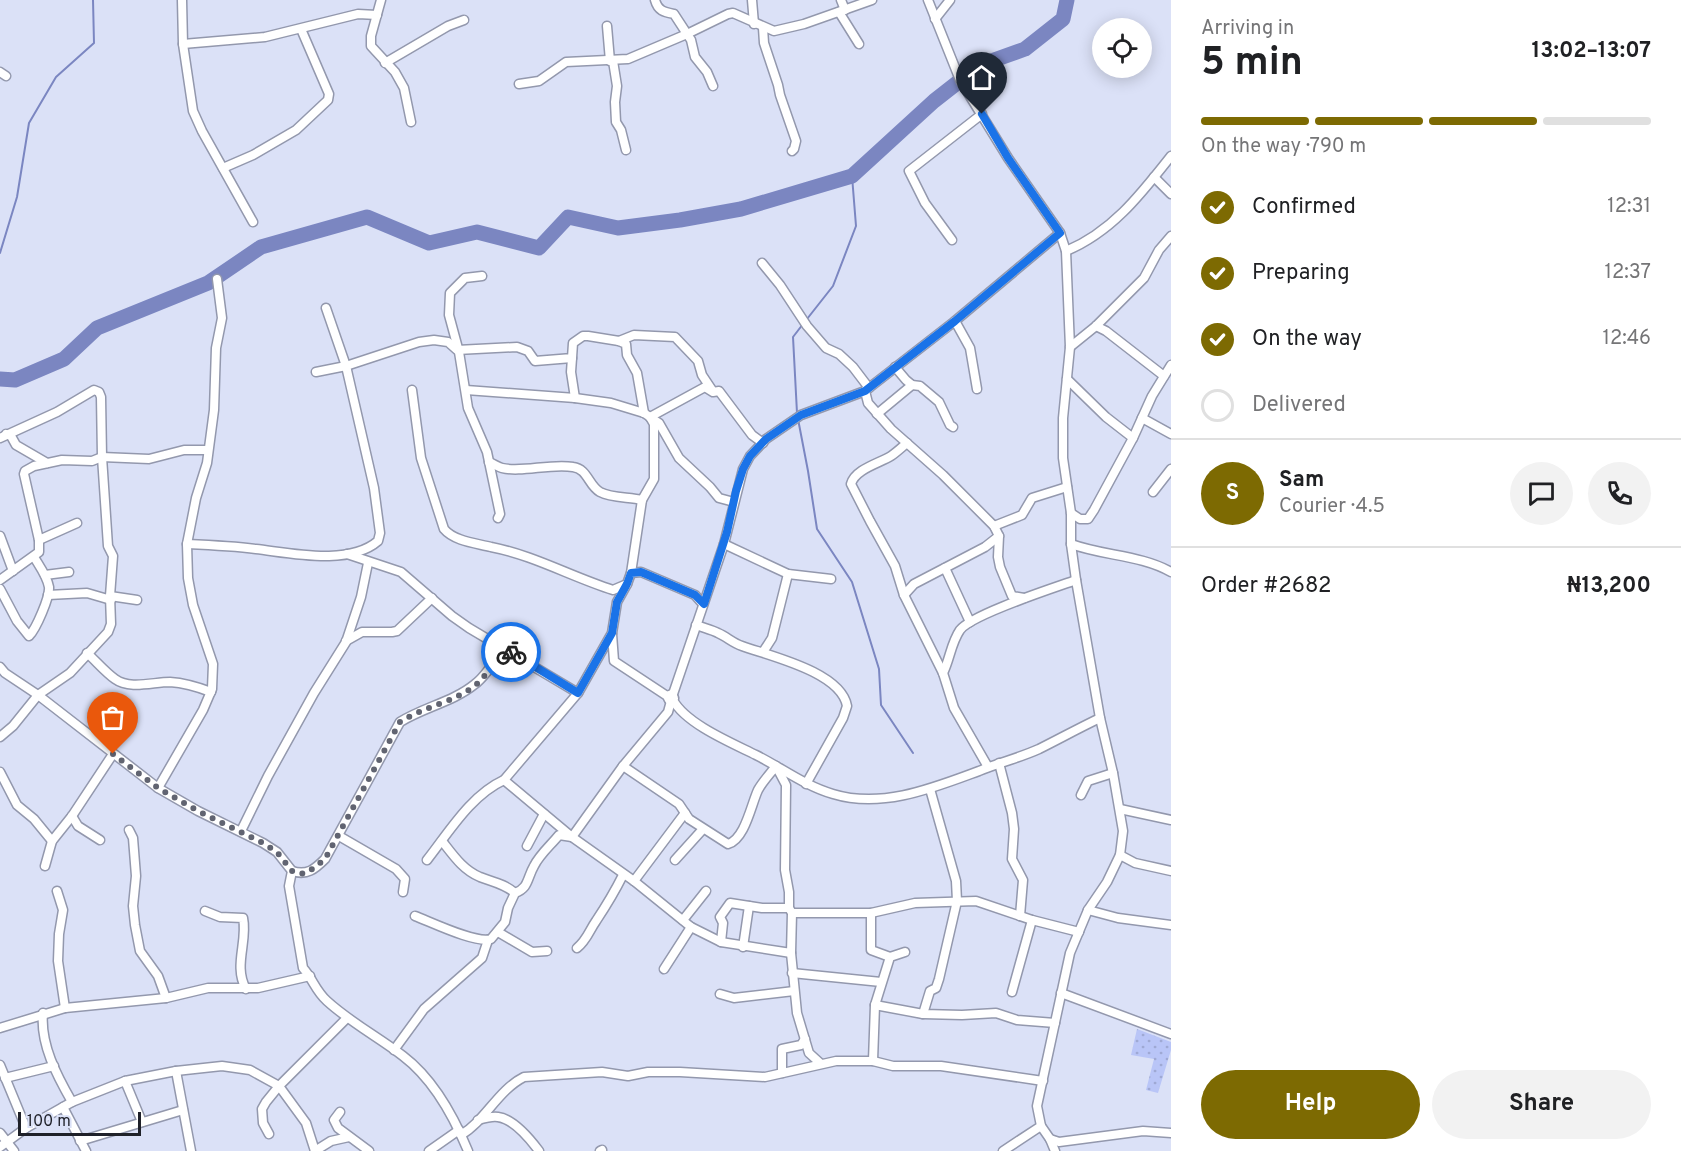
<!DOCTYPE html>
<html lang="en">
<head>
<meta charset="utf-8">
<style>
	body { margin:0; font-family:Overpass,sans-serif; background:#f2f2f2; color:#202124; height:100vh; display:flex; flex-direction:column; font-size:22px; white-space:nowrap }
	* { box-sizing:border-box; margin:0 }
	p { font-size:20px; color:#757577 }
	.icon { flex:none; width:33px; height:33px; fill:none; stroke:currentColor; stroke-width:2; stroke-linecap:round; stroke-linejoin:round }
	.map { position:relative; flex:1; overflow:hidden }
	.sheet { display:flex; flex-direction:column; background:#fff; width:510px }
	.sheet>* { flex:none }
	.tools { position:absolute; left:1092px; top:18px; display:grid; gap:12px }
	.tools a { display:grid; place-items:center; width:60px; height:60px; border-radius:50%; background:#fff; box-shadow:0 3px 15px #0003; font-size:30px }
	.scale { position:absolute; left:18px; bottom:15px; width:123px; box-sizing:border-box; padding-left:6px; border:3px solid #1f2129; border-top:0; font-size:16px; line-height:21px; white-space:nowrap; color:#1f2129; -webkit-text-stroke:4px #dbe1f7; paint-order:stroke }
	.pin { position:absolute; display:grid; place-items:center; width:51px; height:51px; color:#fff; margin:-62px -26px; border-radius:50% 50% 50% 0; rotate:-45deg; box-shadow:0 0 6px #0007 }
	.pin .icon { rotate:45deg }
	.courier { position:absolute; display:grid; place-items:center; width:60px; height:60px; margin:-30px; border:4px solid #1a73e8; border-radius:50%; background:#fff; color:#222; box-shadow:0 2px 8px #0007 }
	.summary em { font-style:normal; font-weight:700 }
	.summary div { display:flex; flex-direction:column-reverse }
	.summary { display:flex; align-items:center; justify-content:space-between; height:102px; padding:0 30px }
	h1 { font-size:39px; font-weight:700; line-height:45px }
	.bar { display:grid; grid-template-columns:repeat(4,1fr); gap:9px 6px; align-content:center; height:72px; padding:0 30px }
	.bar i { height:8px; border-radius:4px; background:#e0e0e0 }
	.bar .selected { background:#7d6a02 }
	.bar p { grid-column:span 4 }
	.line { display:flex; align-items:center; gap:15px; padding:0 30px; border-top:2px solid #e0e0e0 }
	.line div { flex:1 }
	.round { display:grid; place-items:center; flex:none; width:63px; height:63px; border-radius:32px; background:#f2f2f2 }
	ol { padding:0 30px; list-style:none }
	li { display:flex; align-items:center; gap:18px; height:66px }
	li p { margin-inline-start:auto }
	li .icon { padding:6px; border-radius:50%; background:#7d6a02; color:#fff; stroke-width:4 }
	li:last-child { color:#757577 }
	li i { width:33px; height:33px; border:3px solid #e0e0e0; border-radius:50% }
	.primary-button { display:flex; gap:12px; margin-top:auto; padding:12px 30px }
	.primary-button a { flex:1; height:69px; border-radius:36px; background:#7d6a02; color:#fff; font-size:24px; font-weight:700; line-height:69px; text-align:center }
	.primary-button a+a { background:#f2f2f2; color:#202124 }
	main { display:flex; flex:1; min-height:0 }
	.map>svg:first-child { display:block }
	.green { fill:url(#green-dots) }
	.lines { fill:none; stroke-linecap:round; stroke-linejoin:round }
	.stream { stroke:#7b86c1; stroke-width:2 }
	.river { stroke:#7b86c1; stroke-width:15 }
	.minor-casing { stroke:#9398ad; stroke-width:11 }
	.minor { stroke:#fff; stroke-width:8 }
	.done { stroke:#616471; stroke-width:6; stroke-dasharray:0 10.8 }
	.route { stroke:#1a73e8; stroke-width:8 }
</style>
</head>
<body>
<main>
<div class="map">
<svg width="1171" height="1151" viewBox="0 0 1171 1151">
	<defs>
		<pattern id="green-dots" width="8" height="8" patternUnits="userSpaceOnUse" patternTransform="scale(1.5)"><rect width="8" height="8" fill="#b9c5f7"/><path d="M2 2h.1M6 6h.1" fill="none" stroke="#9fa9d4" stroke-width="1.8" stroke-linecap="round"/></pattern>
	</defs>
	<rect width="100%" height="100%" fill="#dbe1f7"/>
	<polygon class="green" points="1137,1029 1171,1042 1171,1050 1158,1093 1146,1090 1154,1059 1131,1055"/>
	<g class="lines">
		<g class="stream">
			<polyline points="0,253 17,197 29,123 56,77 94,43 93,0"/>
			<polyline points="807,319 833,286 856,226 852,176"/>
			<polyline points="797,413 793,337 803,324"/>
			<polyline points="798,419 808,471 817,529 852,582 879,669 881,705 913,753"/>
		</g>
		<polyline class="river" points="0,379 15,380 64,359 97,328 208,283 261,247 367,217 429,243 477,232 539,248 568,217 618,228 680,220 741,209 852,176 934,101 980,65 1025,49 1063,19 1067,0"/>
		<g class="minor-casing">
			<g id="minor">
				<polyline points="182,0 183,44 193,111 202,131 253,222"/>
				<polyline points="381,0 371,36 371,46 395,72 404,88 411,122"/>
				<path d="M 655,0 C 658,11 664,12 674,14 L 691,40 L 695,57 L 707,72 L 713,86"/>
				<polyline points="752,0 754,24"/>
				<polyline points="841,0 845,10"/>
				<polyline points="928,0 960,80 1008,158 1060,233 1066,251 1070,347 1063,418 1063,458 1071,513 1071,544 1076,580 1100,718 1113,773 1123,831 1120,855 1107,882 1088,910 1070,953 1037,1106 1041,1126 1003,1151"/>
				<polyline points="839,12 859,44"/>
				<polyline points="935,19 950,0"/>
				<polyline points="607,26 610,61"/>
				<polyline points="763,28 764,43 778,85 780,95 796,141 794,149 792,151"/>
				<polyline points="183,44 265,37 358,14 377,15"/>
				<polyline points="613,61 617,86 615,102 616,122 621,130 626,150"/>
				<polyline points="385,63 448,26 464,20"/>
				<polyline points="0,72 6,76"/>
				<polyline points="519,84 539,81 566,62 628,59 687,34 728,14 733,13 774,31 804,24 872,0"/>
				<polyline points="223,168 253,155 296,130 328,100 329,94 301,29"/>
				<polyline points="1154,177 1171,194"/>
				<polyline points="952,240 925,203 909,171 982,114"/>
				<path d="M 1066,251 C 1112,232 1141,194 1171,156"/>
				<polyline points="762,263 780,285 807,326 826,348 839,354 853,367 869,388"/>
				<polyline points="482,276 465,278 450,293 449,315 459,352 468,408 487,452 500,514 498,518"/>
				<polyline points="955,321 970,348 977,389"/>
				<polyline points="1096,326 1106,331 1164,376"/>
				<polyline points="619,341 634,335 675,337 698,361 702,375 712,390"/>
				<polyline points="1070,347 1096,326 1144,278 1159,250 1171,236"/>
				<polyline points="572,358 571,372 575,398"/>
				<polyline points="895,367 906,380 912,385 920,386 939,402 950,425 953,427"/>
				<polyline points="316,372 346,366 419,342 434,340 448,342 457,350 517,347 528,351 535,361 572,358 573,343 583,336 588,336 619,341 626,344 627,355 637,373 644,413"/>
				<polyline points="1067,379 1106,417 1133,438"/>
				<path d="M 412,390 L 421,458 L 444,529 C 454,541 475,543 491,547 C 533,555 572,577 613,590 L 627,584"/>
				<polyline points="466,390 575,398 611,403 644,413 659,423 679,458 710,487 719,498 734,502"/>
				<polyline points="865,391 868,403 891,429 943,475 994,526 999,536 998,557 1000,567 1012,596 1024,598"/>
				<polyline points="877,414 912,385"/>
				<polyline points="650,417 705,387 713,392 719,391 752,435 763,443"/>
				<polyline points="1142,418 1171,434"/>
				<polyline points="6,434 11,436 16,445 47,463"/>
				<polyline points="0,438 57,412 94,390 99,392 101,397 102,457 108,546 113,556 110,596 111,624 108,632 70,673 38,695 13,726 0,737"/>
				<path d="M 907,443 C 902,447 897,452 891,456 C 880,463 855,469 851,484 L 870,521 L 895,566 L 904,595 L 943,673 L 954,708 L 988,767"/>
				<path d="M 489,462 C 494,464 498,467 502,468 C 521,473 551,463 573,467 C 588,469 588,485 600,492 C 611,498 629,497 642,500"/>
				<polyline points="1153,492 1171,469"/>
				<polyline points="1071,513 1080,519 1088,519 1094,510 1133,438 1152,396 1171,365"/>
				<polyline points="994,526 1022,515 1032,498 1067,487"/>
				<polyline points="0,536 13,571"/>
				<polyline points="39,540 77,523"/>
				<path d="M 187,544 C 210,545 233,546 256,549 C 291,553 349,566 378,541 L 380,533 L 374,488 L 346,366 L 326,308"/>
				<polyline points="724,544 788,574 831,579"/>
				<path d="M 1071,544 C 1104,556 1141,555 1171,572"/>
				<polyline points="347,554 401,572 452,616 469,628 578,693"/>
				<polyline points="945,568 970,622"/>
				<polyline points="631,573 641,572 695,595 703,604"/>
				<polyline points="45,575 69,572"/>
				<polyline points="0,580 39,552 39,540 24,474 25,471 34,466 62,460 92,461 102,457 149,459 184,450 207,450"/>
				<path d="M 0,589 L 17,621 L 29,636 C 36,629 50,597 49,587 C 47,576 40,567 34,557"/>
				<polyline points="48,595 87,593 111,600"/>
				<polyline points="904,595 914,584 985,547 999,536"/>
				<polyline points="110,596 137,600"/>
				<path d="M 696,625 C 704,628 712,630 718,633 C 727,637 733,643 742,646 C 770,656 841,672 847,706 L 843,718 L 806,784"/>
				<polyline points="612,634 614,661 667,696 669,700 672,700 674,698 672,694 667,696"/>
				<polyline points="346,641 362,632 392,632 397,631 432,598"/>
				<polyline points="763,652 772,638 788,574"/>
				<path d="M 87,653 C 96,661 105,672 115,679 C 130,690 153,682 170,682 C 185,683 198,687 211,692"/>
				<path d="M 0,667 L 5,673 L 38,695 L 158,788 L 198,811 L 263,843 L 277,852 L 292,871 L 289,886 L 303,968 C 313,979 315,990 327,1001 C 350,1022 378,1037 403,1056 C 432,1078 454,1117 468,1151"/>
				<path d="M 943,673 C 950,659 951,643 960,630 C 972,614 1054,588 1076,580"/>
				<polyline points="673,694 724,544 743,469 750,456 766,439 801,415 865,391 955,321 1060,233"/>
				<path d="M 673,700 C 686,724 732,743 756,755 C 782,768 805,786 833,794 C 882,809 933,788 979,771 C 998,763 1019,758 1039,749 C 1059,739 1079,728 1100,718"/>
				<polyline points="999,763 1012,813 1014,829 1012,859 1023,880 1020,916"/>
				<path d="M 623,766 L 679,804 L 689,819 L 728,844 C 745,839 751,805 758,790 C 763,781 770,774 776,766 L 786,785 L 785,870 L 789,892 L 789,908 L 792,913 L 791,953 L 797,1013 L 809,1053 L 820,1063"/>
				<polyline points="0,772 17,805 34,819 52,841"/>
				<polyline points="504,780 572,837 634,881 691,927 721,942 791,953"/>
				<polyline points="158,788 203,710 212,689 213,664 193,605 188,578 187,544 196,498 207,463 214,410 216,348 222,318 217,279"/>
				<polyline points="1081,795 1088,781 1113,773"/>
				<polyline points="1120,809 1171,820"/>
				<polyline points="72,816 78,826 100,840"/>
				<polyline points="129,830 133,838 136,876 133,906 135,925 140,951 158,976 166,998"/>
				<polyline points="241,831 268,776 314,693 346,642 361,597 368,563"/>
				<polyline points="339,836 396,869 405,879 403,892"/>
				<path d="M 442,841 C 453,855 463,870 480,877 C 493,882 505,884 515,893"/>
				<polyline points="527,846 544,814"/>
				<polyline points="1120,855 1135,863 1171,871"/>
				<path d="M 427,860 C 449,832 471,795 504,780 L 578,693 L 612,633 L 617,602 L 627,584 L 631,573 L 642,500 L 654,479 L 654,424 L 650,417"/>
				<polyline points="675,860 703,829"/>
				<polyline points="45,866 52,841 72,816 113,754"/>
				<path d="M 292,871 C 307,876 315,869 325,859 L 400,722 C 424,707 453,702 475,684 C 486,676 495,660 504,648"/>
				<polyline points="634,881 685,813"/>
				<polyline points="57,891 63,910 59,934 58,961 65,1008"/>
				<polyline points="1088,910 1118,918 1171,925"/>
				<path d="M 205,911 L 220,917 L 243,918 C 248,941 233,966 246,989"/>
				<polyline points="792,913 871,913 915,903 976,901 1032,920 1079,932"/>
				<polyline points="871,913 871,950 890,957"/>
				<path d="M 415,916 C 431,922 476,944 491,939 L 505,922 L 508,908 L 515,893 C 529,888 527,878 534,866 C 540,854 551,845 559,835 L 572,837 L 623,766 L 668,712 L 671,701"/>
				<polyline points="683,920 706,891"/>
				<polyline points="498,932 532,952 547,951"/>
				<polyline points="721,942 723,923 720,917 730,903 762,908 789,908"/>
				<polyline points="743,947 749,906"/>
				<path d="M 577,948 C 587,940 589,931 596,921 C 606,906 615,891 623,875"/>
				<polyline points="664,969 691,927"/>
				<polyline points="792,973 881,982"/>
				<polyline points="1012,992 1032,920"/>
				<polyline points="1061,993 1171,1034"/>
				<polyline points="720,994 734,998 794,991"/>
				<polyline points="875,1005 923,1014 962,1015 996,1013 1017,1020 1055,1023"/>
				<path d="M 43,1013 C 40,1044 57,1076 72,1102"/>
				<polyline points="923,1014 930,991 936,988 939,979 957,901 956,881 930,789"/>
				<polyline points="0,1028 65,1008 166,998 208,988 258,988 310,976"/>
				<polyline points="394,1050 424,1009 482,958 488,940"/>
				<polyline points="873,1061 875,1005 890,957 905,952"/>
				<polyline points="0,1065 26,1128"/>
				<polyline points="176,1071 191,1151"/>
				<polyline points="782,1073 782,1049 801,1045 805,1039"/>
				<polyline points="5,1078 54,1066"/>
				<polyline points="125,1081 142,1122"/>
				<polyline points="63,1107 86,1151"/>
				<polyline points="340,1112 334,1120 338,1128 369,1151"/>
				<path d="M 478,1120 C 485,1118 491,1116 498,1117 C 514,1119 530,1139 539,1151"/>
				<polyline points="1041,1126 1050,1139 1059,1142 1143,1131 1171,1133"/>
				<polyline points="0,1133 14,1151"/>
				<polyline points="269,1134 263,1123 262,1109 266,1102 279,1086 347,1018"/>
				<path d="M 461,1135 C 485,1121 498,1090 524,1077 L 602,1072 L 628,1076 L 648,1072 L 680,1072 L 765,1077 L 836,1061 L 873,1061 L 893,1066 L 941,1066 L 1043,1081"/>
				<polyline points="1050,1139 1055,1151"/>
				<polyline points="80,1141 183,1110"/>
				<polyline points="0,1147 26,1128 72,1102 125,1081 176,1071 222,1066 250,1070 279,1086 306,1123 315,1151"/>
				<polyline points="315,1151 331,1141 349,1137"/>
				<polyline points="429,1151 459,1130"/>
				<polyline points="600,1151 602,1150"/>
			</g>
		</g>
		<use href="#minor" class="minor"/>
	</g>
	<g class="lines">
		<path class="done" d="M 113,754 L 158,788 L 198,811 L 263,843 L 277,852 L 292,871 L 299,874 L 307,873 L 325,859 L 400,722 C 423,707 458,701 478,683 C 488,673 496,659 504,648 L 511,652"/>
		<polyline class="route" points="511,652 578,693 612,633 617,602 627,584 631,573 641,572 695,595 704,604 727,532 736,491 743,469 750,456 766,439 801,415 865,391 955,321 1060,233 1008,158 982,114"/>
	</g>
</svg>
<div class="tools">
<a><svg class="icon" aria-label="locate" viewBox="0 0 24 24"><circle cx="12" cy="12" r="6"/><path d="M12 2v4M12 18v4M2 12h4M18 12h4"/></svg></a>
</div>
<div class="scale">100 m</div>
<div class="pin" style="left:113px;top:754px;background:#ea580c"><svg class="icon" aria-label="bag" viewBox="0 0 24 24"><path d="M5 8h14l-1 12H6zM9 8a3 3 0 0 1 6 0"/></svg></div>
<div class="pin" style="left:982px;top:114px;background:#1f2937"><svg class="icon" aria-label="home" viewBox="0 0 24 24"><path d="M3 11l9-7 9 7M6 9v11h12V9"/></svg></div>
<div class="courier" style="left:511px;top:652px"><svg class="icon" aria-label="bike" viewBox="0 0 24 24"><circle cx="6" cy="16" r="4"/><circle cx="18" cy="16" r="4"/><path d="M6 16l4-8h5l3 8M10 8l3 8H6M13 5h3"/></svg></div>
</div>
<section class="sheet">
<div class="summary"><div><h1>5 min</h1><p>Arriving in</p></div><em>13:02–13:07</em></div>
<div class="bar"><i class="selected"></i><i class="selected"></i><i class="selected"></i><i></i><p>On the way · 790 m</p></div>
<ol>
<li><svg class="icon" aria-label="check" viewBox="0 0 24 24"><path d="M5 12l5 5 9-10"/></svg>Confirmed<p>12:31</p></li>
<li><svg class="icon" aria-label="check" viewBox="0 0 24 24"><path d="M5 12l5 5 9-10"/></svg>Preparing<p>12:37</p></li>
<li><svg class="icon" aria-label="check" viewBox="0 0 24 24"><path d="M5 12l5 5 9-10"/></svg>On the way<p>12:46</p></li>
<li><i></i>Delivered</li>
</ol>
<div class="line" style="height:108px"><b class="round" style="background:#7d6a02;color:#fff">S</b><div><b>Sam</b><p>Courier · 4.5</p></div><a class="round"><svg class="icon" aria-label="chat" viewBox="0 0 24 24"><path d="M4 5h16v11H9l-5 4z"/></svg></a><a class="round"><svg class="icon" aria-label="phone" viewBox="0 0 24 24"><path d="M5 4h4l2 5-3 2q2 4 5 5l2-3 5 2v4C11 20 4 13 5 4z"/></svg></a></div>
<div class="line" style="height:78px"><div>Order #2682</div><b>₦13,200</b></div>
<div class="primary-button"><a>Help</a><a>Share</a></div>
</section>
</main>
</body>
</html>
